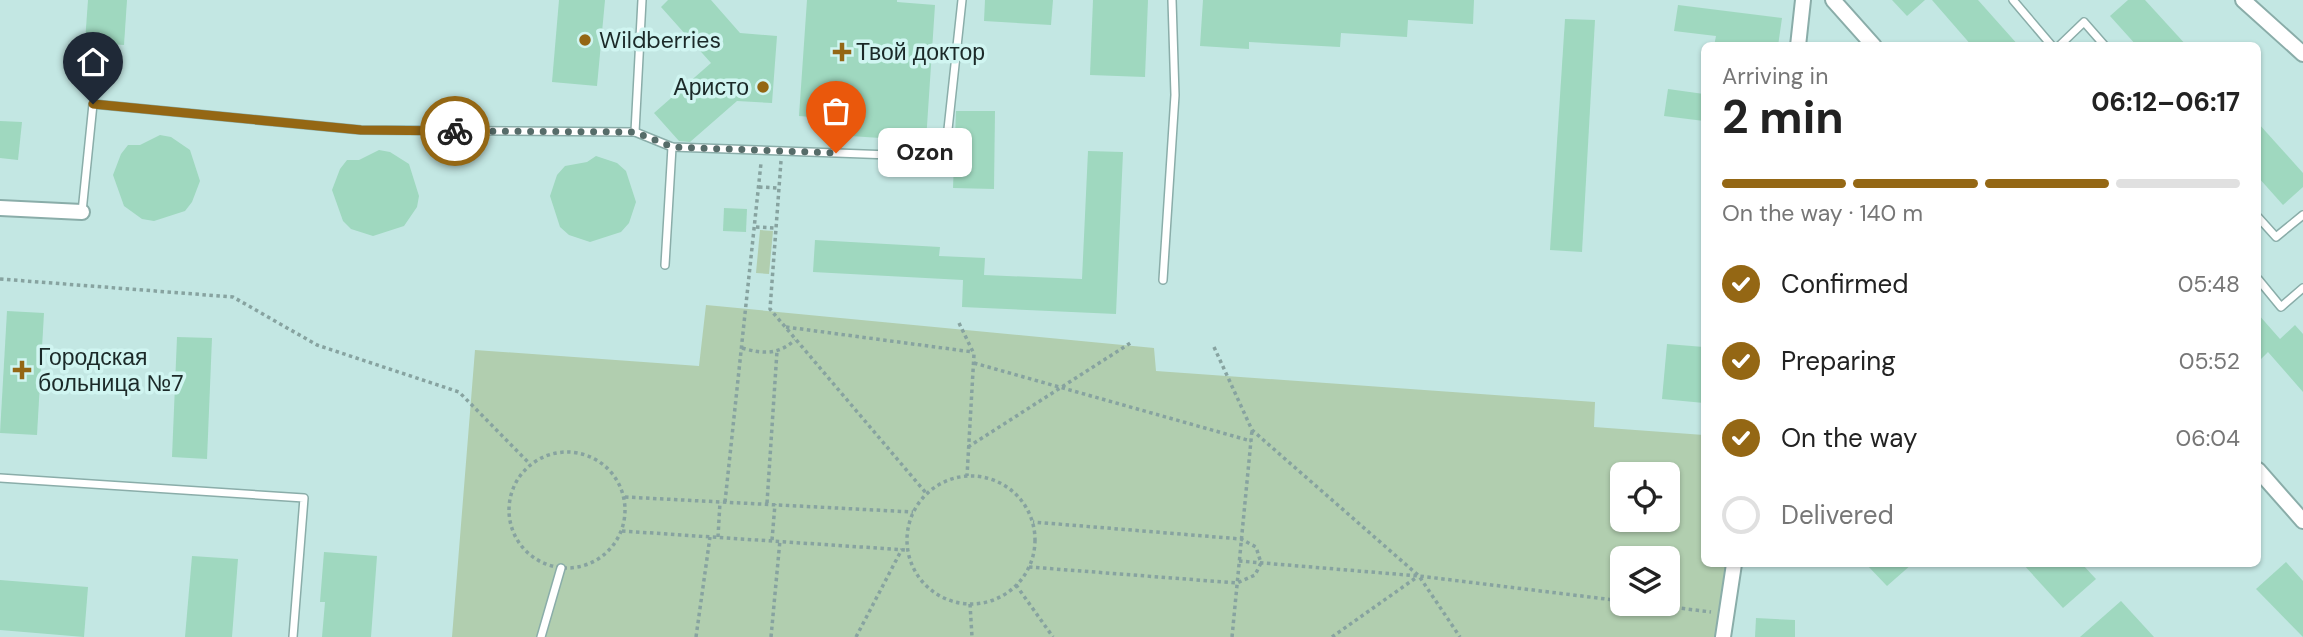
<!DOCTYPE html>
<html lang="en">
<head>
<meta charset="utf-8">
<style>
	body { margin:0; font-family:"DM Sans",sans-serif; background:#f2f2f2; color:#222; height:100vh; display:flex; flex-direction:column; font-size:26px; white-space:nowrap }
	* { box-sizing:border-box; margin:0 }
	p { font-size:23px; color:#767676 }
	.icon { flex:none; width:38px; height:38px; fill:none; stroke:currentColor; stroke-width:2; stroke-linecap:round; stroke-linejoin:round }
	.map { position:relative; flex:1; overflow:hidden }
	.details { position:absolute; left:1701px; top:42px; width:560px; height:525px; display:flex; flex-direction:column; background:#fff; border-radius:10px; box-shadow:0 2px 5px #0004 }
	.details>* { flex:none }
	.tools { position:absolute; left:1610px; top:462px; display:grid; gap:14px }
	.tools a { display:grid; place-items:center; width:70px; height:70px; border-radius:10px; background:#fff; box-shadow:0 2px 5px #0004; font-size:35px }
	.pin { position:absolute; display:grid; place-items:center; width:60px; height:60px; color:#fff; margin:-72px -30px; border-radius:50% 50% 50% 0; rotate:-45deg; box-shadow:0 0 7px #0007 }
	.pin .icon { rotate:45deg }
	.courier { position:absolute; display:grid; place-items:center; width:70px; height:70px; margin:-35px; border:5px solid #946714; border-radius:50%; background:#fff; color:#222; box-shadow:0 2px 9px #0007 }
	.bubble { position:absolute; height:49px; border-radius:10px; background:#fff; box-shadow:0 2px 5px #0004; font-size:23px; font-weight:700; line-height:49px; text-align:center }
	.summary em { font-style:normal; font-weight:700 }
	.summary div { display:flex; flex-direction:column-reverse }
	.summary { display:flex; align-items:center; justify-content:space-between; height:119px; padding:0 21px }
	h1 { font-size:46px; font-weight:700; line-height:52px }
	.bar { display:grid; grid-template-columns:repeat(4,1fr); gap:10px 7px; align-content:center; height:84px; padding:0 21px }
	.bar i { height:9px; border-radius:5px; background:#e0e0e0 }
	.bar .active { background:#946714 }
	.bar p { grid-column:span 4 }
	ol { padding:0 21px; list-style:none }
	li { display:flex; align-items:center; gap:21px; height:77px }
	li p { margin-inline-start:auto }
	li .icon { padding:7px; border-radius:50%; background:#946714; color:#fff; stroke-width:4 }
	li:last-child { color:#767676 }
	li i { width:38px; height:38px; border:4px solid #e0e0e0; border-radius:50% }
	.map>svg:first-child { display:block }
	.green { fill:#b1ceaf; fill-rule:evenodd }
	.building { fill:#9fd8bf }
	.lines { fill:none; stroke-linecap:round; stroke-linejoin:round }
	.service-casing { stroke:#8aada9; stroke-width:10 }
	.minor-casing { stroke:#8aada9; stroke-width:18 }
	.path { stroke:#87a3a0; stroke-width:3.5; stroke-dasharray:3.5 3.5; stroke-linecap:butt }
	.service { stroke:#fff; stroke-width:7 }
	.minor { stroke:#fff; stroke-width:14 }
	.done { stroke:#566c69; stroke-width:7; stroke-dasharray:0 12.6 }
	.route { stroke:#946714; stroke-width:9 }
	.poi-dot { fill:#946714; stroke:#d0f5f1; stroke-width:2.5 }
	.labels { text-anchor:middle; dominant-baseline:central; stroke-width:7; stroke-linejoin:round; paint-order:stroke }
	.poi-label { font-size:23px; fill:#1b2928; stroke:#d0f5f1; text-anchor:start }
</style>
</head>
<body>
<div class="map">
<svg width="2303" height="637" viewBox="0 0 2303 637">
	<rect width="100%" height="100%" fill="#c3e7e3"/>
	<g class="green">
		<polygon points="760,230 773,231 769,274 756,273"/>
		<path d="M 706,305 L 1154,348 L 1156,371 L 1595,402 L 1594,427 L 1704,435 L 1704,564 L 1729,564 L 1722,637 L 452,637 L 475,350 L 699,366 ZM 1622,474 L 1668,474 L 1668,520 L 1622,520 ZM 1622,558 L 1668,558 L 1668,604 L 1622,604 Z"/>
	</g>
	<g class="building">
		<polygon points="88,0 127,0 124,45 85,42"/>
		<polygon points="559,0 605,0 597,86 552,82"/>
		<polygon points="668,0 711,0 740,33 777,36 772,103 737,101 690,142 679,141 654,113 711,63 661,7"/>
		<polygon points="807,0 897,0 897,2 935,5 926,141 835,135 836,119 799,116"/>
		<polygon points="985,0 1053,0 1051,25 984,21"/>
		<polygon points="1093,0 1148,0 1145,77 1090,75"/>
		<polygon points="1203,0 1474,0 1473,24 1408,20 1407,37 1341,33 1340,47 1249,42 1249,49 1200,46"/>
		<polygon points="1892,0 1925,0 1907,16"/>
		<polygon points="1932,0 1978,0 2019,46 1972,46"/>
		<polygon points="2128,0 2145,0 2187,46 2137,46 2110,16"/>
		<polygon points="1678,5 1782,18 1778,46 1714,46 1716,36 1674,31"/>
		<polygon points="1565,19 1595,20 1582,252 1550,250"/>
		<polygon points="1668,89 1704,94 1704,121 1664,116"/>
		<polygon points="956,111 995,111 994,189 953,188"/>
		<polygon points="0,121 22,122 18,160 0,158"/>
		<polygon points="2258,123 2303,173 2303,187 2283,205 2258,177"/>
		<polygon points="160,135 171,137 190,150 200,181 192,202 185,211 154,221 142,219 124,206 113,175 121,154 128,145 140,145"/>
		<polygon points="379,150 390,152 409,164 419,196 417,207 404,226 373,236 351,229 343,221 332,190 340,169 347,160 359,160"/>
		<polygon points="1088,151 1123,152 1116,314 962,307 963,280 813,272 815,240 940,247 939,256 985,258 984,275 1082,279"/>
		<polygon points="596,156 617,163 626,171 636,202 629,223 621,232 590,242 569,235 560,227 550,196 557,175 565,166 587,162"/>
		<polygon points="724,208 747,209 746,232 723,231"/>
		<polygon points="7,311 44,313 37,435 0,433"/>
		<polygon points="2258,314 2280,339 2295,325 2303,334 2303,392 2268,352 2258,362"/>
		<polygon points="177,337 212,338 207,459 172,457"/>
		<polygon points="1667,344 1704,347 1704,403 1662,399"/>
		<polygon points="324,552 377,556 371,637 322,637 325,602 320,602"/>
		<polygon points="192,556 238,559 232,637 185,637"/>
		<polygon points="2286,562 2303,581 2303,637 2256,589"/>
		<polygon points="1866,564 1912,564 1887,586"/>
		<polygon points="2023,564 2082,564 2096,579 2063,608"/>
		<polygon points="0,580 88,587 84,637 0,630"/>
		<polygon points="2121,601 2154,637 2080,637"/>
		<polygon points="1756,618 1795,620 1795,637 1755,637"/>
	</g>
	<g class="lines">
		<g class="service-casing">
			<g id="service">
				<polyline points="2013,0 2052,46"/>
				<polyline points="2059,46 2084,22 2105,46"/>
				<polyline points="635,132 672,147 945,157 962,0"/>
				<polyline points="82,212 93,104 361,130 635,132 642,0"/>
				<polyline points="2258,217 2276,237 2303,215"/>
				<polyline points="665,265 672,147"/>
				<polyline points="2258,279 2281,307 2303,288"/>
				<polyline points="1163,280 1175,95 1172,0"/>
				<polyline points="0,478 304,498 293,637"/>
				<polyline points="541,637 561,568"/>
			</g>
		</g>
		<g class="minor-casing">
			<g id="minor">
				<polyline points="1833,0 1874,46"/>
				<polyline points="2243,0 2303,54"/>
				<polyline points="1798,46 1803,0"/>
				<polyline points="0,208 82,212"/>
				<polyline points="2258,470 2303,521"/>
				<polyline points="1723,637 1734,564"/>
			</g>
		</g>
		<g class="path">
			<polyline points="781,161 770,309 926,493"/>
			<polyline points="759,187 778,188"/>
			<polyline points="756,227 775,228"/>
			<polyline points="0,279 233,297 317,345 459,392 530,464"/>
			<polyline points="959,323 974,354 967,476"/>
			<polyline points="786,327 973,352"/>
			<polyline points="1214,347 1252,430 1419,576 1460,637"/>
			<path d="M 742,348 C 763,354 778,355 795,340"/>
			<polyline points="974,363 1251,441"/>
			<polyline points="968,447 1132,342"/>
			<circle cx="567" cy="510" r="58"/>
			<circle cx="971" cy="540" r="64"/>
			<polyline points="625,497 913,512"/>
			<polyline points="725,502 761,163"/>
			<polyline points="767,503 777,351"/>
			<polyline points="622,531 906,550"/>
			<polyline points="718,537 720,502"/>
			<polyline points="772,540 775,504"/>
			<polyline points="1239,561 1419,576 1622,601"/>
			<polyline points="1029,567 1237,583 1255,575 1261,563 1256,547 1241,539 1033,522"/>
			<polyline points="1016,585 1053,637"/>
			<polyline points="970,604 972,637"/>
			<polyline points="1647,604 1711,612"/>
			<polyline points="696,637 710,537"/>
			<polyline points="771,637 780,540"/>
			<polyline points="856,637 902,549"/>
			<polyline points="1232,637 1252,430"/>
			<polyline points="1332,637 1417,577"/>
		</g>
		<use href="#service" class="service"/>
		<use href="#minor" class="minor"/>
	</g>
	<g class="lines">
		<polyline class="done" points="455,131 635,132 672,147 836,153"/>
		<polyline class="route" points="93,104 361,130 455,131"/>
	</g>
	<g class="poi-dot">
		<circle cx="585" cy="40" r="7"/>
		<path d="M838.5 41.5h7v7h7v7h-7v7h-7v-7h-7v-7h7z"/>
		<circle cx="763" cy="87" r="7"/>
		<path d="M18.5 359.5h7v7h7v7h-7v7h-7v-7h-7v-7h7z"/>
	</g>
	<g class="labels">
		<g class="poi-label">
			<text x="599" y="40">Wildberries</text>
			<text x="856" y="52">Твой доктор</text>
			<text x="749" y="87" text-anchor="end">Аристо</text>
			<text x="38" y="357">Городская<tspan x="38" dy="26">больница №7</tspan></text>
		</g>
	</g>
</svg>
<div class="tools">
<a><svg class="icon" aria-label="locate" viewBox="0 0 24 24"><circle cx="12" cy="12" r="6"/><path d="M12 2v4M12 18v4M2 12h4M18 12h4"/></svg></a>
<a><svg class="icon" aria-label="layers" viewBox="0 0 24 24"><path d="M12 4l9 5-9 5-9-5zM3 14l9 5 9-5"/></svg></a>
</div>
<div class="pin" style="left:836px;top:153px;background:#ea580c"><svg class="icon" aria-label="bag" viewBox="0 0 24 24"><path d="M5 8h14l-1 12H6zM9 8a3 3 0 0 1 6 0"/></svg></div>
<div class="pin" style="left:93px;top:104px;background:#1f2937"><svg class="icon" aria-label="home" viewBox="0 0 24 24"><path d="M3 11l9-7 9 7M6 9v11h12V9"/></svg></div>
<div class="courier" style="left:455px;top:131px"><svg class="icon" aria-label="bike" viewBox="0 0 24 24"><circle cx="6" cy="16" r="4"/><circle cx="18" cy="16" r="4"/><path d="M6 16l4-8h5l3 8M10 8l3 8H6M13 5h3"/></svg></div>
<div class="bubble" style="left:878px;top:128px;width:94px">Ozon</div>
<section class="details">
<div class="summary"><div><h1>2 min</h1><p>Arriving in</p></div><em>06:12–06:17</em></div>
<div class="bar"><i class="active"></i><i class="active"></i><i class="active"></i><i></i><p>On the way · 140 m</p></div>
<ol>
<li><svg class="icon" aria-label="check" viewBox="0 0 24 24"><path d="M5 12l5 5 9-10"/></svg>Confirmed<p>05:48</p></li>
<li><svg class="icon" aria-label="check" viewBox="0 0 24 24"><path d="M5 12l5 5 9-10"/></svg>Preparing<p>05:52</p></li>
<li><svg class="icon" aria-label="check" viewBox="0 0 24 24"><path d="M5 12l5 5 9-10"/></svg>On the way<p>06:04</p></li>
<li><i></i>Delivered</li>
</ol>
</section>
</div>
</body>
</html>
